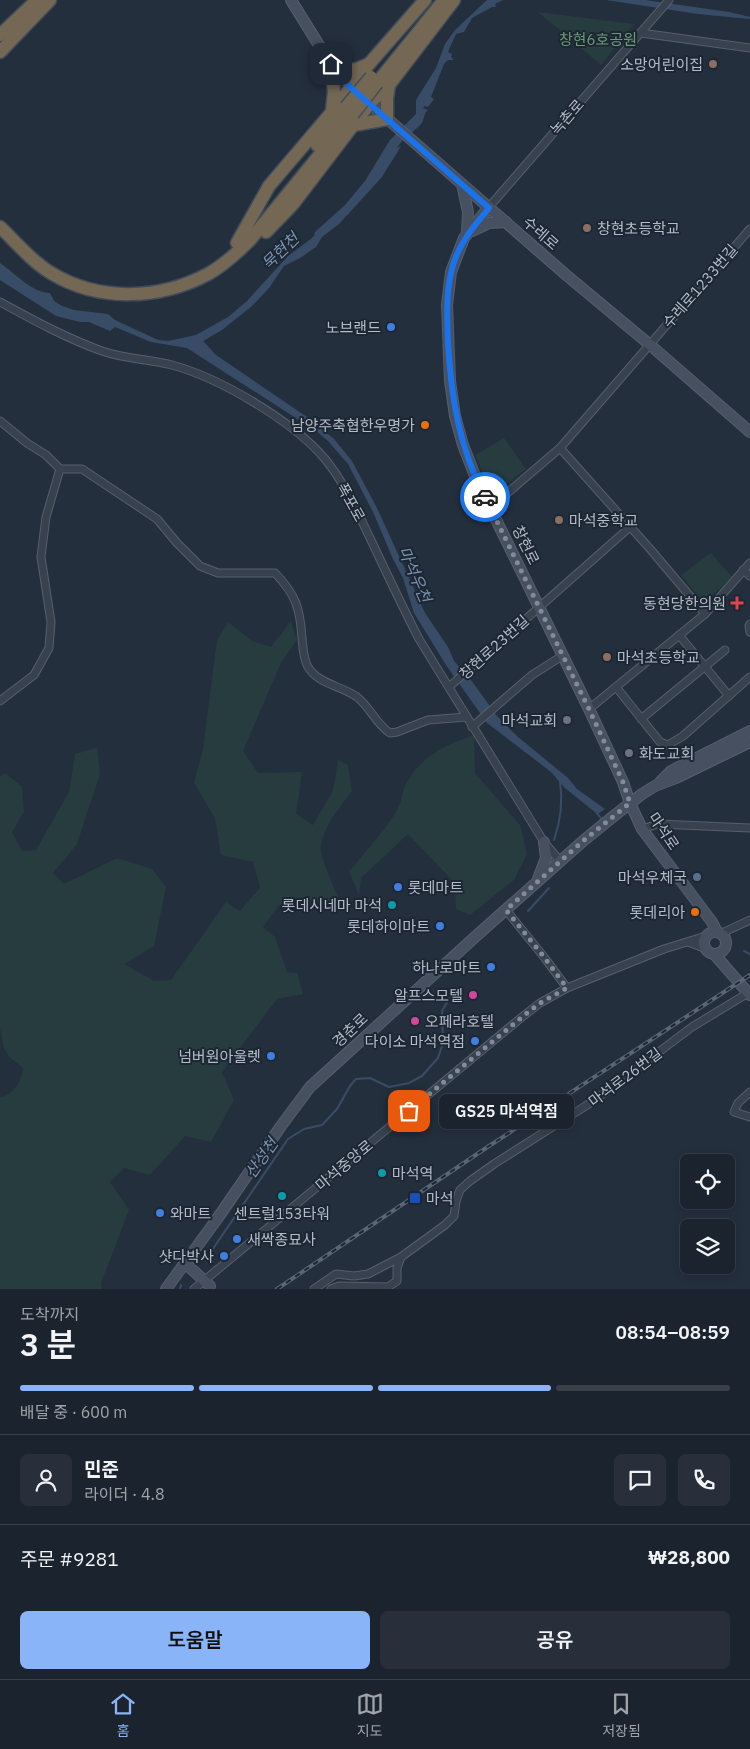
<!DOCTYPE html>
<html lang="ko">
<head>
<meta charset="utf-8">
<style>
	body { margin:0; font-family:"IBM Plex Sans","Noto Sans KR",sans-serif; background:#282f3a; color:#f1f3f6; height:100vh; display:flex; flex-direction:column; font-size:19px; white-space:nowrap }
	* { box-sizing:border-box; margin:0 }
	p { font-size:16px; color:#a0a4aa }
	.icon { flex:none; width:28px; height:28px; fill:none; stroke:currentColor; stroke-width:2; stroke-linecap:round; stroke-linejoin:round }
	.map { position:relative; height:1289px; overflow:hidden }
	.panel { display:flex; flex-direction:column; background:#1b232e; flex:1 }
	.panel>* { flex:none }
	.controls { position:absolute; left:680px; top:1154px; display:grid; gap:10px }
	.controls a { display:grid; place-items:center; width:55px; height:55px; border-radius:8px; background:#1b232e; box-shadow:0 2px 8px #0003,0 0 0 1px #39404a; font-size:25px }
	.pin { position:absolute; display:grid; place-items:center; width:42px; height:42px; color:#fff; margin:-21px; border-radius:10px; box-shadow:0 2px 8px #0006 }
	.courier { position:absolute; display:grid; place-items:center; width:50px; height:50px; margin:-25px; border:4px solid #1a73e8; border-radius:50%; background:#fff; color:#222; box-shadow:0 1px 6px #0007 }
	.bubble { position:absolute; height:35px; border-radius:8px; background:#1b232e; box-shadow:0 2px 8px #0003,0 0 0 1px #39404a; font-size:16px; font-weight:600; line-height:35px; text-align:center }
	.summary em { font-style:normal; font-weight:600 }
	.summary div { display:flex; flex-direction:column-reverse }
	.summary { display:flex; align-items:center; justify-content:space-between; height:85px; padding:0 20px }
	h1 { font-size:32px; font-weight:600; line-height:38px }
	.bar { display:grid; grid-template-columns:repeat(4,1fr); gap:8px 5px; align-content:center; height:60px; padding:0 20px }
	.bar i { height:6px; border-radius:4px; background:#39404a }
	.bar .selected { background:#8ab4f8 }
	.bar p { grid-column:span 4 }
	.line { display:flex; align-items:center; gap:12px; padding:0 20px; border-top:1px solid #39404a }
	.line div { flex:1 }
	.round { display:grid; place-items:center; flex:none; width:52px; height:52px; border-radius:8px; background:#282f3a }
	.primary-button { display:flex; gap:10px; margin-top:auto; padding:10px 20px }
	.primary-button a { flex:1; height:58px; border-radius:8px; background:#8ab4f8; color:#111; font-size:20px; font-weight:600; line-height:58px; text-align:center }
	.primary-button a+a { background:#282f3a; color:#f1f3f6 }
	.dock { display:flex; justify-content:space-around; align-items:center; height:70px; border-top:1px solid #39404a; background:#1b232e; font-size:14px; color:#a0a4aa }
	.dock a { display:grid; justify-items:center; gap:2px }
	.dock .selected { color:#8ab4f8 }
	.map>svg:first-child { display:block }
	.green { fill:#263c3f }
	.water { fill:#394c67 }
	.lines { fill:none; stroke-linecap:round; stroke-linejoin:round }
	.stream { stroke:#394c67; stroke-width:2 }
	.street-casing { stroke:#565f6c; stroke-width:9 }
	.secondary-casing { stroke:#565f6c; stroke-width:12 }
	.highway-casing { stroke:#434c59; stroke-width:15 }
	.street { stroke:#38414e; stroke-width:7 }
	.secondary { stroke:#465061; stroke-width:10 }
	.highway { stroke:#746855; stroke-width:12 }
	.rail-casing { stroke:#5a6575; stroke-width:4 }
	.rail { stroke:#1d2633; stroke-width:2; stroke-dasharray:5.5; stroke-linecap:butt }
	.highway-bridge-casing { stroke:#434c59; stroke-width:15; stroke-linecap:butt }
	.highway-bridge { stroke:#746855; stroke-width:12 }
	.done { stroke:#828b98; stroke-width:5; stroke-dasharray:0 9 }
	.route { stroke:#1a73e8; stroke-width:6 }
	.education-dot { fill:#8d6e63; stroke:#1d2633; stroke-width:2 }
	.shop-dot { fill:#3f7fe0; stroke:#1d2633; stroke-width:2 }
	.food-dot { fill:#e8710a; stroke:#1d2633; stroke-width:2 }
	.health-dot { fill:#e0444e; stroke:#1d2633; stroke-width:2 }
	.worship-dot { fill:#6b7280; stroke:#1d2633; stroke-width:2 }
	.service-dot { fill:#5c6f8a; stroke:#1d2633; stroke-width:2 }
	.culture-dot { fill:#0f9aa8; stroke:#1d2633; stroke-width:2 }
	.hotel-dot { fill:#d1479c; stroke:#1d2633; stroke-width:2 }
	.transit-dot { fill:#1a4fb4; stroke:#1d2633; stroke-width:2 }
	.labels { text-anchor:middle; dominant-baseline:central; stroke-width:4; stroke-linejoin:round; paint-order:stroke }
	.park-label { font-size:15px; fill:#6b9a76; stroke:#1d2633 }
	.poi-label { font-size:15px; fill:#b4bcc9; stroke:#1d2633; text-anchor:end }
	.street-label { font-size:15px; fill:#b4bcc9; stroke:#1d2633 }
	.water-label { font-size:16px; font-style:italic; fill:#7c92b1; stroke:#1d2633 }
</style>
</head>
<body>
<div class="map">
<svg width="750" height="1289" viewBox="0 0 750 1289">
	<rect width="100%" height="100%" fill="#242f3e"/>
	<g class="green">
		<polygon points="538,12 634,24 601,65"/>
		<polygon points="504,438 526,469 496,492 489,488 475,455"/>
		<polygon points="711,553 732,577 704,603 681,575"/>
		<path d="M 291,621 L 297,640 L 281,663 L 243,751 L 258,773 L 302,772 L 296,814 L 313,825 L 333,791 L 338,760 L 348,765 L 352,791 C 340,808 324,825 321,846 C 319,857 337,894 342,905 L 318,899 L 279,905 L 263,927 L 275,937 L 287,972 L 297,973 L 303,994 L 277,999 L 222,1072 L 234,1100 L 211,1142 L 185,1136 L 150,1175 L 124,1168 L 110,1182 L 129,1210 L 101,1283 L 102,1289 L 0,1289 L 0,1097 C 14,1095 22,1081 23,1068 L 9,1057 L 4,1048 L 0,1028 L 0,776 L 5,773 L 22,787 L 24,812 L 12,832 L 22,851 L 36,850 L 69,792 L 75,754 L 97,748 L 100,774 L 77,844 L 53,873 L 64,884 L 117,858 L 152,869 L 166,887 L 154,946 L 124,964 L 154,981 L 171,980 L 226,902 L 240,911 L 260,888 L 253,862 L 221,855 L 215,818 L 194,783 L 203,749 L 217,640 L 228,622 L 252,641 L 271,647 Z"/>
		<path d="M 474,735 L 475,773 L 520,825 L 527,854 L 514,880 L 470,915 L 456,909 L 455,883 L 408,834 L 361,878 L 359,895 L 349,872 C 365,851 386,831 398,808 C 402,801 402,793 405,786 C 419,757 445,745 474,735 Z"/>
	</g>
	<g class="water">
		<path d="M 487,0 L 503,0 L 495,4 L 496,7 L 492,7 L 472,18 L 464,32 L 456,34 L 448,52 L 452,54 L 451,57 L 454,60 L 448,60 L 444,64 L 431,97 L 434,99 L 428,107 L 425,106 L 423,108 L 428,110 C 423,114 425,119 421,124 C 413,133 403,137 397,148 L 401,146 C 395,157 388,166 382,177 L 339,224 L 322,237 L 316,247 L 300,258 L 284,266 L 269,288 L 252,306 L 222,330 L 203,341 L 216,355 L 307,417 L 334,439 L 352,461 L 377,508 L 425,613 L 448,647 L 454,661 L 471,680 L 497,716 L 518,737 L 568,778 L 577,789 L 605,809 L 596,815 L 596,813 L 565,788 L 551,772 L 487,723 L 446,665 L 414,613 L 403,578 L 393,559 L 373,512 L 348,464 L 328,441 L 308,424 L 302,422 L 187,348 L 151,342 L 115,327 L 110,331 L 89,322 L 80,322 L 56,316 L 0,280 L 0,263 C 15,273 32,293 50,293 L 54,301 L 62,306 L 74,310 L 108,314 L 115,320 L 158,340 L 168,341 L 196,335 L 228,317 L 247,301 L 288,256 L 307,242 L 314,236 L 315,232 L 345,205 L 365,181 L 390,140 L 416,114 L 416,100 L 436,68 L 445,44 L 455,30 Z"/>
		<polygon points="606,0 645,0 729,12 750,17 750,19 698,14"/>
	</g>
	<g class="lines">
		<g class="stream">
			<polyline points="597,813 603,821"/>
			<path d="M 554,840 C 561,820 563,802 560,781"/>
			<polyline points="528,911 549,888"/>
			<polyline points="744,951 750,954"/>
			<polyline points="208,1256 288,1139 304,1129 322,1125 337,1109 350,1086 356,1079 370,1078 389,1087 409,1083 422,1076 438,1058 443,1043 442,1011 453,992"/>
			<polyline points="180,1289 181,1285"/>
		</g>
		<g class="street-casing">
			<g id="street">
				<polyline points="641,33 750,48"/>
				<polyline points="489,207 669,0"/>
				<path d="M 0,302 C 33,320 66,338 102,351 C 124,359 150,359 172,365 C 220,378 293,421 325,459 C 344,482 357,511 370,538 C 386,572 402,606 419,639 L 544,842 L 560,861"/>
				<polyline points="0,421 27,443 46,455 60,469 46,517 41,557 51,622 49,648 34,675 0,701"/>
				<polyline points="560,448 651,550 705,614"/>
				<path d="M 60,469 L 82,469 L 157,519 L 177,543 L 200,566 L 218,573 L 275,573 C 296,595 300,608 302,638 C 303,648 303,658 308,667 C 318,684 342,686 357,697 C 370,707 376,724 390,733 L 397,732 L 428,720 L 466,717"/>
				<polyline points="491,507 560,448 750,229"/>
				<polyline points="743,570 750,576"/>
				<polyline points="750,624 749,626 750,632"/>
				<polyline points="679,635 729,696"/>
				<polyline points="449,687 630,527"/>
				<polyline points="616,687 660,742 668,745 683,736 750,677"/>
				<polyline points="589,709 705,614 750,563"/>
				<polyline points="641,719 725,650"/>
				<polyline points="472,727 532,675 562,656"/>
				<polyline points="642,829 658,824 750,828"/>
				<polyline points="506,910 544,957 567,988"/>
				<polyline points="720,934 750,920"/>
				<polyline points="688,942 704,948"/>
				<polyline points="750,1092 738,1103 734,1112 750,1117"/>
				<polyline points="194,1289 522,1017 540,1003 567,988 664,949 706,936"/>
				<polyline points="314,1289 336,1274 354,1276 368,1274 401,1257 445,1225 454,1216 456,1201 460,1190 470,1181 494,1164 595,1100 692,1027 748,993"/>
				<polyline points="331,1289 339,1286 388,1287 397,1281 397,1268 401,1257"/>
			</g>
		</g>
		<g class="secondary-casing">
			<g id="secondary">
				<polyline points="291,0 325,55 351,87 565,274 649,344 750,432"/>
				<polyline points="462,184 468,212 467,234"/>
				<polyline points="489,207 464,238 451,272 447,305 450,381 455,416 463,445 477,481 589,709 623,782 630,803 642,829 712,922 717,932"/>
				<polyline points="472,231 489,223 506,222"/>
				<polyline points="660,782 671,771 750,731"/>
				<polyline points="538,879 546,858 544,842"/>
				<circle cx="715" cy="943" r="11"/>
				<polyline points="715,955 750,995"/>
				<polyline points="185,1263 210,1286"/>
				<polyline points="166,1289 217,1219 281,1126 310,1087 475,937 583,841 610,819 642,794 655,786 676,778 750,742"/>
			</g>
		</g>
		<g class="highway-casing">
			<g id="highway">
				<polyline points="0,35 37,0"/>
				<polyline points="0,52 50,0"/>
				<polyline points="377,83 444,0"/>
				<polyline points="332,111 334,92 331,64 354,70 369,64"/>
				<polyline points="354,125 387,119 387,98 389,85"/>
				<polyline points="317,145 346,107"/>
				<path d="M 0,227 C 16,242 31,261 51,273 C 99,302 159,300 208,274 C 224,265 237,253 250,240 L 353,114"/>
				<polyline points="266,232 293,204 370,103 389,85 454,0"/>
				<polyline points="237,243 269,186 332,112 369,64 425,0"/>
			</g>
		</g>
		<use href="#street" class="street"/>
		<use href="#secondary" class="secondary"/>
		<use href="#highway" class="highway"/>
		<g class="rail-casing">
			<polyline id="rail" points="277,1289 486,1148 750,975"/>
		</g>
		<use href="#rail" class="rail"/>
		<g class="highway-bridge-casing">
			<g id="highway-bridge">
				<polyline points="346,107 371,77"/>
				<polyline points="353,114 377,83"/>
			</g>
		</g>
		<use href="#highway-bridge" class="highway-bridge"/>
	</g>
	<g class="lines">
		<polyline class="done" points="409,1111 522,1017 540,1003 567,988 544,957 506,910 583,841 630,803 623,782 589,709 485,497"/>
		<path class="route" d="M 331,64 L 350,87 L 489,208 C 473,227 456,247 451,273 C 446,295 447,319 448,342 C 451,396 459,448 485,497"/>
	</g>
	<g class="education-dot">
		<circle cx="713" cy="64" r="5"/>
		<circle cx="587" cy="228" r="5"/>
		<circle cx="559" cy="520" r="5"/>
		<circle cx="607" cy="657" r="5"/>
	</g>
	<g class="shop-dot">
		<circle cx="391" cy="327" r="5"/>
		<circle cx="398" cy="887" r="5"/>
		<circle cx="440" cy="926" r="5"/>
		<circle cx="491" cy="967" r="5"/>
		<circle cx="475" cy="1041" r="5"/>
		<circle cx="271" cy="1056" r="5"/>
		<circle cx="160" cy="1213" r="5"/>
		<circle cx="237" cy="1239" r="5"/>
		<circle cx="224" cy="1256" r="5"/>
	</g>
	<g class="food-dot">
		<circle cx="425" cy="425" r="5"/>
		<circle cx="695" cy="912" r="5"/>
	</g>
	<path class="health-dot" d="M734.5 595.5h5v5h5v5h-5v5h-5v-5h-5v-5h5z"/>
	<g class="worship-dot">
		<circle cx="567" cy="720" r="5"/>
		<circle cx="629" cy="753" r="5"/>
	</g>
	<circle class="service-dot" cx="697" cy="877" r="5"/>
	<g class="culture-dot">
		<circle cx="392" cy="905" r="5"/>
		<circle cx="382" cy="1173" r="5"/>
		<circle cx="282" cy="1196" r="5"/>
	</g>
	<g class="hotel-dot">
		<circle cx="473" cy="995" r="5"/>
		<circle cx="415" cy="1021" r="5"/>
	</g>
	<rect class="transit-dot" x="409" y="1192" width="12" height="12" rx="2.5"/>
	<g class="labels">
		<g class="park-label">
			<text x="598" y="39">창현6호공원</text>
		</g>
		<g class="poi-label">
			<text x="703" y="64">소망어린이집</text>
			<text x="597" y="228" text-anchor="start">창현초등학교</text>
			<text x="381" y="327">노브랜드</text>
			<text x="415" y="425">남양주축협한우명가</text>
			<text x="569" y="520" text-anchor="start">마석중학교</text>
			<text x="726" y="603">동현당한의원</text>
			<text x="617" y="657" text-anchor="start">마석초등학교</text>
			<text x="557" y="720">마석교회</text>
			<text x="639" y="753" text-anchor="start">화도교회</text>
			<text x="687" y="877">마석우체국</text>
			<text x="408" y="887" text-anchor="start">롯데마트</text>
			<text x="382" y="905">롯데시네마 마석</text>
			<text x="685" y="912">롯데리아</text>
			<text x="430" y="926">롯데하이마트</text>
			<text x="481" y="967">하나로마트</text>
			<text x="463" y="995">알프스모텔</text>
			<text x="425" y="1021" text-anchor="start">오페라호텔</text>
			<text x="465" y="1041">다이소 마석역점</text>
			<text x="261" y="1056">넘버원아울렛</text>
			<text x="392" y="1173" text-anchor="start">마석역</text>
			<text x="426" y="1198" text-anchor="start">마석</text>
			<text x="170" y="1213" text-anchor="start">와마트</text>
			<text x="282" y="1213" text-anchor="middle">센트럴153타워</text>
			<text x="247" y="1239" text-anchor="start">새싹종묘사</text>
			<text x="214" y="1256">샷다박사</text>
		</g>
		<g class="street-label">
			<text transform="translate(567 117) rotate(-49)">녹촌로</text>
			<text transform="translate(541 233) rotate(41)">수레로</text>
			<text transform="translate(700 286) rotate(-49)">수레로1233번길</text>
			<text transform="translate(351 502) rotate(61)">폭포로</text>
			<text transform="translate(526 545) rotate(64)">창현로</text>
			<text transform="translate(494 647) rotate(-42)">창현로23번길</text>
			<text transform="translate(664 831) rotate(56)">마석로</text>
			<text transform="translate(350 1030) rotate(-43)">경춘로</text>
			<text transform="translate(625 1077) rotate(-37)">마석로26번길</text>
			<text transform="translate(344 1165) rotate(-40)">마석중앙로</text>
		</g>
		<g class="water-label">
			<text transform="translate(280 251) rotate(-44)">묵현천</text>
			<text transform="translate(415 574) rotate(67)">마석우천</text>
			<text transform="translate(261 1158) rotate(-55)">산성천</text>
		</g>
	</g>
</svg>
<div class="controls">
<a><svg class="icon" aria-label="locate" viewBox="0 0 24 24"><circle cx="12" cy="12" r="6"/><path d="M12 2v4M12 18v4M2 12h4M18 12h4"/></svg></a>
<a><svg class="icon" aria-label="layers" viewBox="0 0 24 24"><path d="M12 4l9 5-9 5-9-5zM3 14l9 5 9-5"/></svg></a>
</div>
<div class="pin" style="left:409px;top:1111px;background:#ea580c"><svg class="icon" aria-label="bag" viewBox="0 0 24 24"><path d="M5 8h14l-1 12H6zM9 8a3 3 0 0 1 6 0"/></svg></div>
<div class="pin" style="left:331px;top:64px;background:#1f2937"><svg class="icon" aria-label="home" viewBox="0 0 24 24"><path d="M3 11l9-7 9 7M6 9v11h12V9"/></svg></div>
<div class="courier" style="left:485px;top:497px"><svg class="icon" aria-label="car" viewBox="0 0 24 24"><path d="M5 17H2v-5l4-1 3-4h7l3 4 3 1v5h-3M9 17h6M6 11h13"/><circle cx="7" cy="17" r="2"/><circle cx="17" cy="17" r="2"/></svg></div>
<div class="bubble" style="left:439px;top:1094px;width:135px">GS25 마석역점</div>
</div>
<section class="panel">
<div class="summary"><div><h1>3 분</h1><p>도착까지</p></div><em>08:54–08:59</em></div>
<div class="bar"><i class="selected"></i><i class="selected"></i><i class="selected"></i><i></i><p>배달 중 · 600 m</p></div>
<div class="line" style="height:90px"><a class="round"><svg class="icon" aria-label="person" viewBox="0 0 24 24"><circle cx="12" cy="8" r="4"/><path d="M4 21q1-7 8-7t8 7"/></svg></a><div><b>민준</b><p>라이더 · 4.8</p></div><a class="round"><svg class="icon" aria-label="chat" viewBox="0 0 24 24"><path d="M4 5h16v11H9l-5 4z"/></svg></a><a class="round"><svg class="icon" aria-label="phone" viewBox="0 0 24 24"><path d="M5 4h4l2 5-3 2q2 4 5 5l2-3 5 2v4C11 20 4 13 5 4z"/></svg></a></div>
<div class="line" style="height:65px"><div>주문 #9281</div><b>₩28,800</b></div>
<div class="primary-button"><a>도움말</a><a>공유</a></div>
</section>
<nav class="dock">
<a class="selected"><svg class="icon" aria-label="home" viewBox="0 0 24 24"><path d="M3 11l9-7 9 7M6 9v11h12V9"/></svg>홈</a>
<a><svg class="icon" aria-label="map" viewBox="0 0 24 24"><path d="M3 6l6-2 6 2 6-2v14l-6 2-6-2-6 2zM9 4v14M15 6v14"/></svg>지도</a>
<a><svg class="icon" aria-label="saved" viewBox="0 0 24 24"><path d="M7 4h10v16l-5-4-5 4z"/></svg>저장됨</a>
</nav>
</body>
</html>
